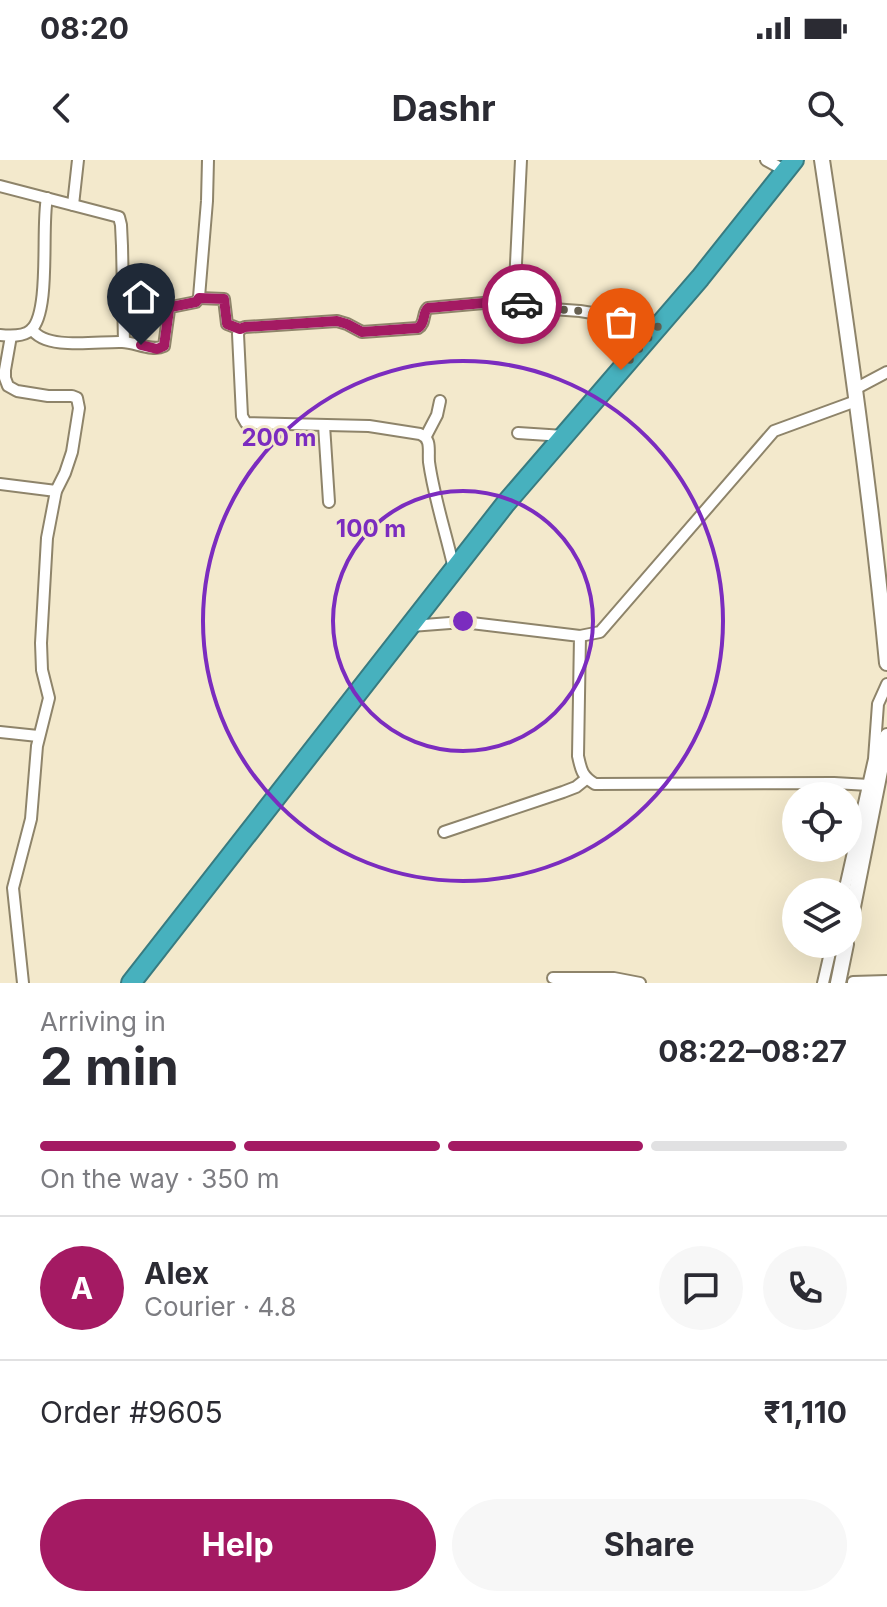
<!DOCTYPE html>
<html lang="en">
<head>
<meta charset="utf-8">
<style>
	body { margin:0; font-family:Inter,sans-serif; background:#f7f7f7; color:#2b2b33; height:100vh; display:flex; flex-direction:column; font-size:30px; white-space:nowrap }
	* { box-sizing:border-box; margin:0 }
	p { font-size:26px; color:#7c7c81 }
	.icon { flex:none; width:44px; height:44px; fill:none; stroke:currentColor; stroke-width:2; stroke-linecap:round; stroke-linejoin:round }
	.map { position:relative; height:823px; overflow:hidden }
	.panel { display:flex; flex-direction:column; background:#fff; flex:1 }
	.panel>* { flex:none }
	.buttons { position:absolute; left:782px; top:622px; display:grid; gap:16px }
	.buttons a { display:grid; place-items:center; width:80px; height:80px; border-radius:50%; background:#fff; box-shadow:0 8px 32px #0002; font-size:40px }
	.pin { position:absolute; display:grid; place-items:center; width:68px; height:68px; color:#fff; margin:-82px -34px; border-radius:50% 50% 50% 0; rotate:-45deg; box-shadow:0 0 8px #0007 }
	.pin .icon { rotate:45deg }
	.courier { position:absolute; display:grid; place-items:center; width:80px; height:80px; margin:-40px; border:6px solid #a41a63; border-radius:50%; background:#fff; color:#222; box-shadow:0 2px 10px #0007 }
	.overview em { font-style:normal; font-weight:700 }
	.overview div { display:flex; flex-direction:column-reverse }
	.overview { display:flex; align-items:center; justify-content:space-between; height:136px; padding:0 40px }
	h1 { font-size:52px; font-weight:700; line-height:60px }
	.bar { display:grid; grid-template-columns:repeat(4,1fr); gap:12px 8px; align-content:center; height:96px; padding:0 40px }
	.bar i { height:10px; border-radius:6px; background:#e1e1e2 }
	.bar .on { background:#a41a63 }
	.bar p { grid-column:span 4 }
	.line { display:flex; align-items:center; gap:20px; padding:0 40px; border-top:2px solid #e1e1e2 }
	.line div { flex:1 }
	.round { display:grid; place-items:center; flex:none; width:84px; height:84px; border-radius:42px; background:#f7f7f7 }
	.primary-button { display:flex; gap:16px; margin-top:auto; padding:16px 40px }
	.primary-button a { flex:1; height:92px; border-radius:48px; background:#a41a63; color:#fff; font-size:32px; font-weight:700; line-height:92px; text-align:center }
	.primary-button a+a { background:#f7f7f7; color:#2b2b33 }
	.status { display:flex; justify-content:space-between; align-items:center; height:56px; padding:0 40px; background:#fff; direction:ltr }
	.status svg { height:22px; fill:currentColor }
	header { display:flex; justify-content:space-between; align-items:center; height:104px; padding:0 40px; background:#fff; font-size:36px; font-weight:700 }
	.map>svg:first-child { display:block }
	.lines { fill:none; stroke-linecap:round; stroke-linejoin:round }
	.street-casing { stroke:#8e846a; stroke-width:14 }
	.secondary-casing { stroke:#8e846a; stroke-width:18 }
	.highway-casing { stroke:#387b80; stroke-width:22 }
	.street { stroke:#fff; stroke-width:10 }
	.secondary { stroke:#fff; stroke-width:14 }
	.highway { stroke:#47b1be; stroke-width:18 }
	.done { stroke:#676050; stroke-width:8; stroke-dasharray:0 14.4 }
	.route { stroke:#a41a63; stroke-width:10 }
	.ring { fill:none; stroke:#7b2cbf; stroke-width:4 }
	.centre { fill:#7b2cbf; stroke:#f3e9cc; stroke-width:4 }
	.ring-label { font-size:24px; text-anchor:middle; font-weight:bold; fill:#7b2cbf; stroke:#f3e9cc; stroke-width:6; stroke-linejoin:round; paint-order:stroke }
</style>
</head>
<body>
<div class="status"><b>08:20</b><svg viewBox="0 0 49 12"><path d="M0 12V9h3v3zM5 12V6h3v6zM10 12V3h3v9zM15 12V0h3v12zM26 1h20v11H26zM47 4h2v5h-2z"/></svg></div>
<header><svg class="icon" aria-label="back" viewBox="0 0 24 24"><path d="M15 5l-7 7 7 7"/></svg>Dashr<svg class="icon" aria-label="search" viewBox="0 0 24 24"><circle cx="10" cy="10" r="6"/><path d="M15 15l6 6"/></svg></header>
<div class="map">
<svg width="887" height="823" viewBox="0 0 887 823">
	<rect width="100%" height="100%" fill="#f3e9cc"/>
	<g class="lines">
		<g class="street-casing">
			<g id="street">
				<polyline points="521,0 515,124 517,140 525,147 580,151 660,164"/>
				<polyline points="766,0 786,11"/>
				<polyline points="0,26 119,57 121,65 122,86 124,182"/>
				<polyline points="73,45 78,0"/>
				<polyline points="199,138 224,139 227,164 240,169"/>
				<path d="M 32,169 C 45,191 99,181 122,182 C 135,182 152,192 164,186 L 169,150 L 171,147 L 196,142 L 199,137 L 207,41 L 208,0"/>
				<path d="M 0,175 C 10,176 23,177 31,170 C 51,152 41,66 47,38"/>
				<polyline points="11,176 5,210 5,218 8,226 17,231 48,236 72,236 77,238 79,248 72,292 65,313 56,331 47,378 41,483 42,510 49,538 37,586 31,659 13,728 23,823"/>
				<polyline points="855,229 887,212"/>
				<polyline points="324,265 329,342"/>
				<polyline points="518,273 564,276"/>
				<polyline points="426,276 437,255 440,241"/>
				<polyline points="0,324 56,331"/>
				<path d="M 454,409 C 446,373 434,338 429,302 C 428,290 432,279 420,274 L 369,266 L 246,263 L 242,256 L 238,174 L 240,169 L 245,167 L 337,161 L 347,164 L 362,172 L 418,168 C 426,163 422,153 428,148 L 517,140"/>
				<path d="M 411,466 L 463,462 L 580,476 L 578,596 C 581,610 582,616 595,624 L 834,623 L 869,625"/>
				<polyline points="580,476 600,472 774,271 856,241"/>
				<polyline points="0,572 38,576"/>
				<polyline points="444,672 563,632 576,627 586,619"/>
				<polyline points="844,732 874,599 878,544 887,524"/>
				<polyline points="553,818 614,818 640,823"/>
				<polyline points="853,822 887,821"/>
				<polyline points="823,823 832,784"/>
			</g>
		</g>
		<g class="secondary-casing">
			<g id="secondary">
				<path d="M 822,0 C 847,167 871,335 887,503"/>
				<polyline points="848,772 887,576"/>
				<polyline points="838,823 846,784"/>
			</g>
		</g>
		<g class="highway-casing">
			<polyline id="highway" points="131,823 506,343 700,118 794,0"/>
		</g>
		<use href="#street" class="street"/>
		<use href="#secondary" class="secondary"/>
		<use href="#highway" class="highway"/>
	</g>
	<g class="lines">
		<polyline class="done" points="522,144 525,147 580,151 660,164 621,210"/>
		<path class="route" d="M 141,185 L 157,189 L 164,186 L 169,150 L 171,147 L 196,142 L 199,138 L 224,139 L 227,164 L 240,169 L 245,167 L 337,161 L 347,164 L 362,172 L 418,168 C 426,163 422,153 428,148 L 517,140 L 522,144"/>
	</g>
	<g class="ring">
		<circle cx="463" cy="461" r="130"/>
		<circle cx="463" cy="461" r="260"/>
	</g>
	<circle cx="463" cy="461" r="12" class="centre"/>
	<g class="ring-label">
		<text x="279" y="286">200 m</text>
		<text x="371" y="377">100 m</text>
	</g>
</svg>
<div class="buttons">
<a><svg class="icon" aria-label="locate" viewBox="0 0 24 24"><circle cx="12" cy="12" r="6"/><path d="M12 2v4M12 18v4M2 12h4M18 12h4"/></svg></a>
<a><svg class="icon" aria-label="layers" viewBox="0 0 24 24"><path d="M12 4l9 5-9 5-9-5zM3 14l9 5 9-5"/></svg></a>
</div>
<div class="pin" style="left:621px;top:210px;background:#ea580c"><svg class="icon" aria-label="bag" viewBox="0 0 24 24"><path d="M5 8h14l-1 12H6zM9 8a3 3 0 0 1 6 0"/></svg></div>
<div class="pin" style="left:141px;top:185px;background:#1f2937"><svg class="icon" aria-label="home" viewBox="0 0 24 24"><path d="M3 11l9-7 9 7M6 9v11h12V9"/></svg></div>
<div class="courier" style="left:522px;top:144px"><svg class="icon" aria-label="car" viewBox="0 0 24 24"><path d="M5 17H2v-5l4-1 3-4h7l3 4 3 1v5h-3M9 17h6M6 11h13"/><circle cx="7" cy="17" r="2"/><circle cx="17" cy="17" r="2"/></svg></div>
</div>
<section class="panel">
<div class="overview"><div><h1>2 min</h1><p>Arriving in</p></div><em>08:22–08:27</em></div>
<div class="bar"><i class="on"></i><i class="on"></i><i class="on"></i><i></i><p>On the way · 350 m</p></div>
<div class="line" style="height:144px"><b class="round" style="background:#a41a63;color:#fff">A</b><div><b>Alex</b><p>Courier · 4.8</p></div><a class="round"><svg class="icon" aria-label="chat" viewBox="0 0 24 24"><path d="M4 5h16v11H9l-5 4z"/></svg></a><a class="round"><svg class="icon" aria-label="phone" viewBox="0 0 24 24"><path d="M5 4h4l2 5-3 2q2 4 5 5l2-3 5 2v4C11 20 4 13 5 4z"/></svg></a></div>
<div class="line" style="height:104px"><div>Order #9605</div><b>₹1,110</b></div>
<div class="primary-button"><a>Help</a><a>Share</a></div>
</section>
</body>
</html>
